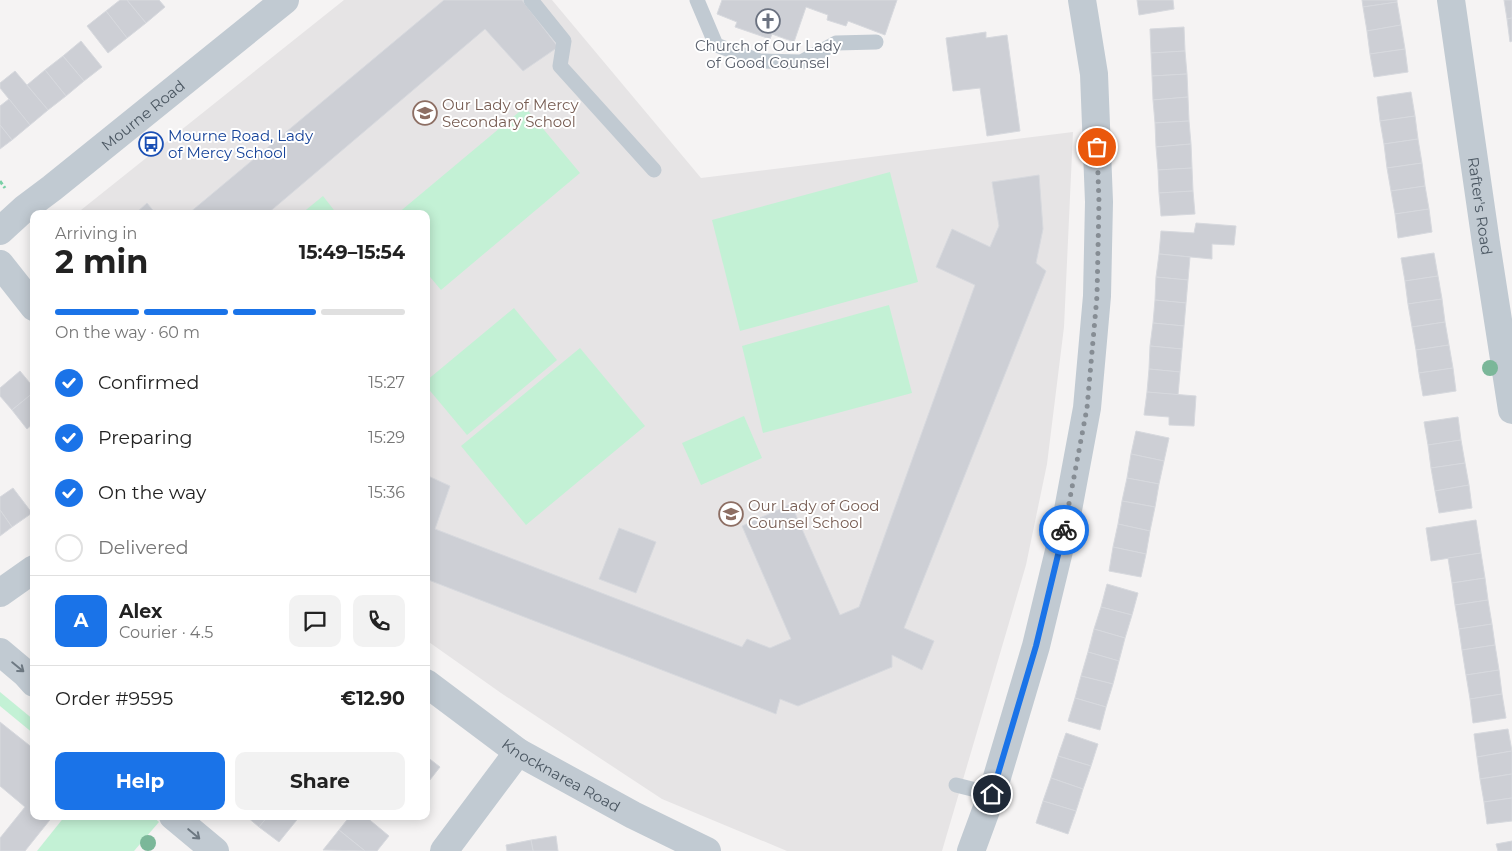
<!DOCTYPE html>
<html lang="en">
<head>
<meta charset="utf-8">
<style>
	body { margin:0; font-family:Montserrat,sans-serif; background:#f2f2f2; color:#222; height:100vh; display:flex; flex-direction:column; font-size:19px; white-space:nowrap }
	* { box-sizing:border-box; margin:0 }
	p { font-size:16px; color:#767676 }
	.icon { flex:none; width:28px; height:28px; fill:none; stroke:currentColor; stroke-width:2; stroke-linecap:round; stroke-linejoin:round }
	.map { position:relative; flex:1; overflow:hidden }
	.side { position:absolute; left:30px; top:210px; width:400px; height:610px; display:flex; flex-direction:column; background:#fff; border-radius:10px; box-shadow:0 2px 12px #0003 }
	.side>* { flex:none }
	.pin { position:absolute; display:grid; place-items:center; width:42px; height:42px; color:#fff; margin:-21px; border:2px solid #fff; border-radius:50%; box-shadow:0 1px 5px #0007 }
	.courier { position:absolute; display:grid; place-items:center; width:50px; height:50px; margin:-25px; border:4px solid #1a73e8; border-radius:50%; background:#fff; color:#222; box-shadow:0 1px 6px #0007 }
	.overview em { font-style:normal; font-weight:700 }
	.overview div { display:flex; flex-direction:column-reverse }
	.overview { display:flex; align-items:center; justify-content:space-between; height:85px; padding:0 25px }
	h1 { font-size:32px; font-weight:700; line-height:38px }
	.bar { display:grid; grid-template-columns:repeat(4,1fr); gap:8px 5px; align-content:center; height:60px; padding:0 25px }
	.bar i { height:6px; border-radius:4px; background:#e0e0e0 }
	.bar .on { background:#1a73e8 }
	.bar p { grid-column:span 4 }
	.line { display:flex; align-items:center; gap:12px; padding:0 25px; border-top:1px solid #e0e0e0 }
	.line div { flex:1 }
	.round { display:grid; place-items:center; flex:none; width:52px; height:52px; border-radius:10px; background:#f2f2f2 }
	ol { padding:0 25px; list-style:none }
	li { display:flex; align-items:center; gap:15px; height:55px }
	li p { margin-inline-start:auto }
	li .icon { padding:5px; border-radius:50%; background:#1a73e8; color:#fff; stroke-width:4 }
	li:last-child { color:#767676 }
	li i { width:28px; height:28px; border:2px solid #e0e0e0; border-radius:50% }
	.button { display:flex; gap:10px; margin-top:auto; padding:10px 25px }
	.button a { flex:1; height:58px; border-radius:10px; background:#1a73e8; color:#fff; font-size:20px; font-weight:700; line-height:58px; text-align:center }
	.button a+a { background:#f2f2f2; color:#222 }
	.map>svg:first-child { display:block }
	.education { fill:#e6e4e5 }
	.green { fill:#c3f1d5 }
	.building { fill:#cdcfd5; stroke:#d7d9de }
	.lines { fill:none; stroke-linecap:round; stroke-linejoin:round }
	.path { stroke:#7ad0a6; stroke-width:3; stroke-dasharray:4 2.5; stroke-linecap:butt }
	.service { stroke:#c1cad2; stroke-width:15 }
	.minor { stroke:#c1cad2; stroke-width:28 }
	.tree { fill:#7bb799 }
	.oneway { stroke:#6e7983 }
	.done { stroke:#868d94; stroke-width:5; stroke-dasharray:0 9 }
	.route { stroke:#1a73e8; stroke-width:6 }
	.labels { text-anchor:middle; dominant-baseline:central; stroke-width:4; stroke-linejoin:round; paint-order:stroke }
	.worship-label { font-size:15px; fill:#5b616d; stroke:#fff }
	.education-label { font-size:15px; fill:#785e54; stroke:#fff; text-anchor:start }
	.street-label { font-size:15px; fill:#4a5661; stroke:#fff }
	.transit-label { font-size:15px; fill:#164399; stroke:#fff; text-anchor:start }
</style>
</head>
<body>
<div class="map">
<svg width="1512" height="851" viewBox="0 0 1512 851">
	<rect width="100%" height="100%" fill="#f5f3f3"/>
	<polygon class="education" points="344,0 552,0 701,178 1073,132 1064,327 1047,464 1026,565 942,851 787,851 662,799 501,693 426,640 426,214 76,214"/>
	<g class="green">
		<polygon points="525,107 580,173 441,290 426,272 426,214 397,214"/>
		<polygon points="890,172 918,282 740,331 712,220"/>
		<polygon points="323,196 337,214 301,214"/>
		<polygon points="889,305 912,393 763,433 742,346"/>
		<polygon points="514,308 557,360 467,435 426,386 426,381"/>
		<polygon points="580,348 645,426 526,525 461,446"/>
		<polygon points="744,416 762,458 701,485 682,443"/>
		<polygon points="0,692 34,720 34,734 0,706"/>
		<polygon points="65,816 152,816 159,822 134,851 37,851"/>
	</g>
	<g class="building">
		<polygon points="120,0 127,0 146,23 127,38 106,11"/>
		<polygon points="127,0 159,0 165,7 146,23"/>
		<polygon points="444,0 522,0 558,47 523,71 485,29 267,214 188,214"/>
		<polygon points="722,0 897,0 885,35 848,21 846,26 827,20 828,15 806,7 794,42 772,34 770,39 735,27 737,22 717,14"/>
		<polygon points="1137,0 1173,0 1174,9 1139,15"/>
		<polygon points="1362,0 1397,0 1397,2 1363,7"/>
		<polygon points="1504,0 1512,0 1512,18 1507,19"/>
		<polygon points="1397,2 1401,25 1367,31 1363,7"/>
		<polygon points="106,11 127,38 108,53 87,26"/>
		<polygon points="1512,18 1512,41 1510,42 1507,19"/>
		<polygon points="1401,25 1405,49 1370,54 1367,31"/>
		<polygon points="1184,27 1185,51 1151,53 1150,29"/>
		<polygon points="986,32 986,38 1007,35 1020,131 987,136 980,88 953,91 946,38"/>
		<polygon points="81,41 102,67 84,81 63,56"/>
		<polygon points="1405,49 1408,72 1374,77 1370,54"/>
		<polygon points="1185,51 1187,74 1152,76 1151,53"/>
		<polygon points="63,56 84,81 66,96 45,70"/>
		<polygon points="45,70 66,96 48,110 27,85"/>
		<polygon points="15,71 48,110 30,125 0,88 0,83"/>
		<polygon points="1187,74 1188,97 1153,100 1152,76"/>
		<polygon points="1411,92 1415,116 1380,121 1377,97"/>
		<polygon points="1188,97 1189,121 1155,123 1153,100"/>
		<polygon points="9,99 30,125 12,140 0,125 0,106"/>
		<polygon points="1415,116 1418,139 1384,144 1380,121"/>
		<polygon points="1189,121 1191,144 1156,147 1155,123"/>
		<polygon points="0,125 12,140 0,149"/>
		<polygon points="1418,139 1422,163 1387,168 1384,144"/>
		<polygon points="1191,144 1192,168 1158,170 1156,147"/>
		<polygon points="1422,163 1425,186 1391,191 1387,168"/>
		<polygon points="1192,168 1193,191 1159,193 1158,170"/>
		<polygon points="1039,175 1043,229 1036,263 1046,271 904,628 934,641 922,670 892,655 892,667 798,706 780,699 776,714 426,579 426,475 450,486 435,529 742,647 747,639 770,648 791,639 742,526 791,504 840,615 859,607 975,285 936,267 952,229 990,247 999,226 992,182"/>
		<polygon points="1425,186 1429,209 1395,214 1391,191"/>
		<polygon points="1193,191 1195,214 1161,216 1159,193"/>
		<polygon points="147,203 156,214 135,214"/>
		<polygon points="1429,209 1432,232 1398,238 1395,214"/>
		<polygon points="1196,223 1236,226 1234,245 1212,244 1212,259 1159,254 1161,231 1194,233"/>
		<polygon points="1434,253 1438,276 1405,281 1401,258"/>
		<polygon points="1159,254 1190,257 1188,280 1156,277"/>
		<polygon points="1438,276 1442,299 1408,304 1405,281"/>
		<polygon points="1156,277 1188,280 1186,303 1155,300"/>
		<polygon points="1442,299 1445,322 1412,327 1408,304"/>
		<polygon points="1155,300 1186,303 1184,326 1153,323"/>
		<polygon points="1445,322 1449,345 1416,350 1412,327"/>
		<polygon points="1153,323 1184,326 1182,349 1150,346"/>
		<polygon points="1449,345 1453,368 1419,373 1416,350"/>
		<polygon points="1150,346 1182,349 1180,372 1149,369"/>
		<polygon points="1453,368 1456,391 1423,396 1419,373"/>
		<polygon points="1149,369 1180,372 1178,395 1147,392"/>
		<polygon points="20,371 34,388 34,392 12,410 0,396 0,388"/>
		<polygon points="34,392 34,423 27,429 12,410"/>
		<polygon points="1147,392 1196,396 1194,426 1169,425 1169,417 1144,415"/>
		<polygon points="1458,417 1461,440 1428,445 1424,422"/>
		<polygon points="1136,431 1169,438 1164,461 1131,454"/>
		<polygon points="1461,440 1465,463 1431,468 1428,445"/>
		<polygon points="1131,454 1164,461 1159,484 1127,478"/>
		<polygon points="1465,463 1469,485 1435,491 1431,468"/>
		<polygon points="1127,478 1159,484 1155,507 1122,501"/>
		<polygon points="1469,485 1472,508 1439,513 1435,491"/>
		<polygon points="13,488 32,513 12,527 0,510 0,497"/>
		<polygon points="1122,501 1155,507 1150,531 1118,524"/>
		<polygon points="0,510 12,527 0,536"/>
		<polygon points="1476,520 1481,553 1431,561 1426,528"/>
		<polygon points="1118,524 1150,531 1146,554 1113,547"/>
		<polygon points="619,528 656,542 636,593 599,579"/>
		<polygon points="1113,547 1146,554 1141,577 1109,571"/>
		<polygon points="1481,553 1485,578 1452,583 1448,558"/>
		<polygon points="1485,578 1488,600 1455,605 1452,583"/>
		<polygon points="1107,584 1138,593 1132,615 1101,607"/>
		<polygon points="1488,600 1492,624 1459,629 1455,605"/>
		<polygon points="1101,607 1132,615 1125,638 1094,629"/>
		<polygon points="1492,624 1495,645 1462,650 1459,629"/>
		<polygon points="1094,629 1125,638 1119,661 1088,652"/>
		<polygon points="1495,645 1499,670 1466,675 1462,650"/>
		<polygon points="1088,652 1119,661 1113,684 1081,676"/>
		<polygon points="1499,670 1502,694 1470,699 1466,675"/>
		<polygon points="1081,676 1113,684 1106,707 1075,698"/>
		<polygon points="1502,694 1506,718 1473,723 1470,699"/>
		<polygon points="1075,698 1106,707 1100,730 1068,721"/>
		<polygon points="0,722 34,749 34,816 53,816 25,851 0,851 0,838 25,807 0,786"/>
		<polygon points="1508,729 1512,751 1477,757 1474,734"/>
		<polygon points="1066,733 1098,744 1091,766 1058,756"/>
		<polygon points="1512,751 1512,774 1480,779 1477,757"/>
		<polygon points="426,756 440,767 426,785"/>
		<polygon points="1058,756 1091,766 1083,789 1051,778"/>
		<polygon points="1512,774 1512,798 1484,802 1480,779"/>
		<polygon points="1051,778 1083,789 1076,811 1043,801"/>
		<polygon points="1512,798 1512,821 1487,824 1484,802"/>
		<polygon points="1043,801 1076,811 1068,834 1036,823"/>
		<polygon points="246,816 268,816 259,827"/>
		<polygon points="268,816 300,816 279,842 259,827"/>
		<polygon points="350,816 365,816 389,836 377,851 365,851 339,830"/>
		<polygon points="339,830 365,851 323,850"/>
		<polygon points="556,836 558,851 533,851 531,840"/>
		<polygon points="531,840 533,851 507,851 506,845"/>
		<polygon points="1512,841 1512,851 1498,851 1496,844"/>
	</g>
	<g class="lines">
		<polyline class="path" points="0,181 5,188"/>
		<g class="service">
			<polyline points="531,0 564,41 560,66 654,170"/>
			<polyline points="697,0 716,45 760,61 801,62 836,43 876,42"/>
			<polyline points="956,785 992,794"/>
		</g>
		<g class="minor">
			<path id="s1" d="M 1451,0 L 1486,243 L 1512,410"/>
			<path id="s2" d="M 0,231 L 24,209 L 52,188 L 285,0"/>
			<polyline points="0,264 34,307"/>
			<polyline points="0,593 34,569"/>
			<polyline points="0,652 25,673 34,683"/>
			<path id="s3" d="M 426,683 L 518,752 L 633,815 L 707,851"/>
			<polyline points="173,816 215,851"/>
			<polyline points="444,851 518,752"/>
			<polyline points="971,851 992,794 1036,646 1065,526 1087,408 1097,296 1099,202 1094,74 1082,0"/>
		</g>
	</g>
	<g class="tree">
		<circle cx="1490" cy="368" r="8"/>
		<circle cx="148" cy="843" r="8"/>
	</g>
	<defs><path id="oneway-shaft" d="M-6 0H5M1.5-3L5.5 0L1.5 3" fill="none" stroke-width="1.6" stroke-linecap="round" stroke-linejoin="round" transform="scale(1.25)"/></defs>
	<g class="oneway">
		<use href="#oneway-shaft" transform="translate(18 667) rotate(39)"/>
		<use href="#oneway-shaft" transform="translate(194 834) rotate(40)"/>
	</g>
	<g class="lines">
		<polyline class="done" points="1064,530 1087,408 1097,296 1099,202 1097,147"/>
		<polyline class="route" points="992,794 1036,646 1064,530"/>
	</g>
	<defs>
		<g id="church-ring" transform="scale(1.25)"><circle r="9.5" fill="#fff" stroke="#6b7280" stroke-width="1.5"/><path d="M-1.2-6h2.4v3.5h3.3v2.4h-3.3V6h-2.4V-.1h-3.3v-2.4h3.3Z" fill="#6b7280"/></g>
		<g id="school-ring" transform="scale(1.25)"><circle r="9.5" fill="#fff" stroke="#8d6e63" stroke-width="1.5"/><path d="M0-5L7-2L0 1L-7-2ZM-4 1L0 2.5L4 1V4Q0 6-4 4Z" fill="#8d6e63"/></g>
		<g id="bus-ring" transform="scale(1.25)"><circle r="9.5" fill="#fff" stroke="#1a4fb4" stroke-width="1.5"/><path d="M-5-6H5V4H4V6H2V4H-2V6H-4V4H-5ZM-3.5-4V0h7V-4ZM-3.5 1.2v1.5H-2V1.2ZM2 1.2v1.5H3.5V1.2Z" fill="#1a4fb4"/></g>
	</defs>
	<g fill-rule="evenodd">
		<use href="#church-ring" x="768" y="21"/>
		<use href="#school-ring" x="425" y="113"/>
		<use href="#bus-ring" x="151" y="144"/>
		<use href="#school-ring" x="731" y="514"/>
	</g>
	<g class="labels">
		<g class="worship-label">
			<text x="768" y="45">Church of Our Lady<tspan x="768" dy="17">of Good Counsel</tspan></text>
		</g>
		<g class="education-label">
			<text x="442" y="104">Our Lady of Mercy<tspan x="442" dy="17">Secondary School</tspan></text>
			<text x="748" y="505">Our Lady of Good<tspan x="748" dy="17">Counsel School</tspan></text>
		</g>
		<g class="street-label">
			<text stroke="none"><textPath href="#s2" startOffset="184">Mourne Road</textPath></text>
			<text stroke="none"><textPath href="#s1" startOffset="208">Rafter's Road</textPath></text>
			<text stroke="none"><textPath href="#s3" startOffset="164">Knocknarea Road</textPath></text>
		</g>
		<g class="transit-label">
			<text x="168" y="135">Mourne Road, Lady<tspan x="168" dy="17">of Mercy School</tspan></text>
		</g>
	</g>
</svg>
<div class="pin" style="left:1097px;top:147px;background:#ea580c"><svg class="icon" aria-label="bag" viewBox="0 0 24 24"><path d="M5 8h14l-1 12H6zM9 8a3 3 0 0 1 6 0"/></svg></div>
<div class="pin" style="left:992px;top:794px;background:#1f2937"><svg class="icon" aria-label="home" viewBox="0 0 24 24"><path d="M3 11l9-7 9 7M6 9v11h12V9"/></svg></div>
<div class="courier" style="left:1064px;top:530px"><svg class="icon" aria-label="bike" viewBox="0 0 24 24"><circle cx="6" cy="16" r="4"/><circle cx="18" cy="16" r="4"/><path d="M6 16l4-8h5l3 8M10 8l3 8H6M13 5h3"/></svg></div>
<section class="side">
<div class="overview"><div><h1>2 min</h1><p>Arriving in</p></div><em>15:49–15:54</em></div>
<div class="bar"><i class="on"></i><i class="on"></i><i class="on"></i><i></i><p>On the way · 60 m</p></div>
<ol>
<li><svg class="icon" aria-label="check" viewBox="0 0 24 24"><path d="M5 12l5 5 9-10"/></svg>Confirmed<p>15:27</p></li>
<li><svg class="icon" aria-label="check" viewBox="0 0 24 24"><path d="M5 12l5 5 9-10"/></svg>Preparing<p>15:29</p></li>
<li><svg class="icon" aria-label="check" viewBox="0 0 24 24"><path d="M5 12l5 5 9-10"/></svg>On the way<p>15:36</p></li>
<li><i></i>Delivered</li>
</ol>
<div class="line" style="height:90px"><b class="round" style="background:#1a73e8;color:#fff">A</b><div><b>Alex</b><p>Courier · 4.5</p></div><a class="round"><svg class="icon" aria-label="chat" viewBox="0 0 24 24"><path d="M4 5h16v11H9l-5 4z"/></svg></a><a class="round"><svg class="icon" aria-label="phone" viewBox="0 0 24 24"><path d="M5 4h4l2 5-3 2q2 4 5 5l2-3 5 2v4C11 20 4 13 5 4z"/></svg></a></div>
<div class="line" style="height:65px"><div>Order #9595</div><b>€12.90</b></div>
<div class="button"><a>Help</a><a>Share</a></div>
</section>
</div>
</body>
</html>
